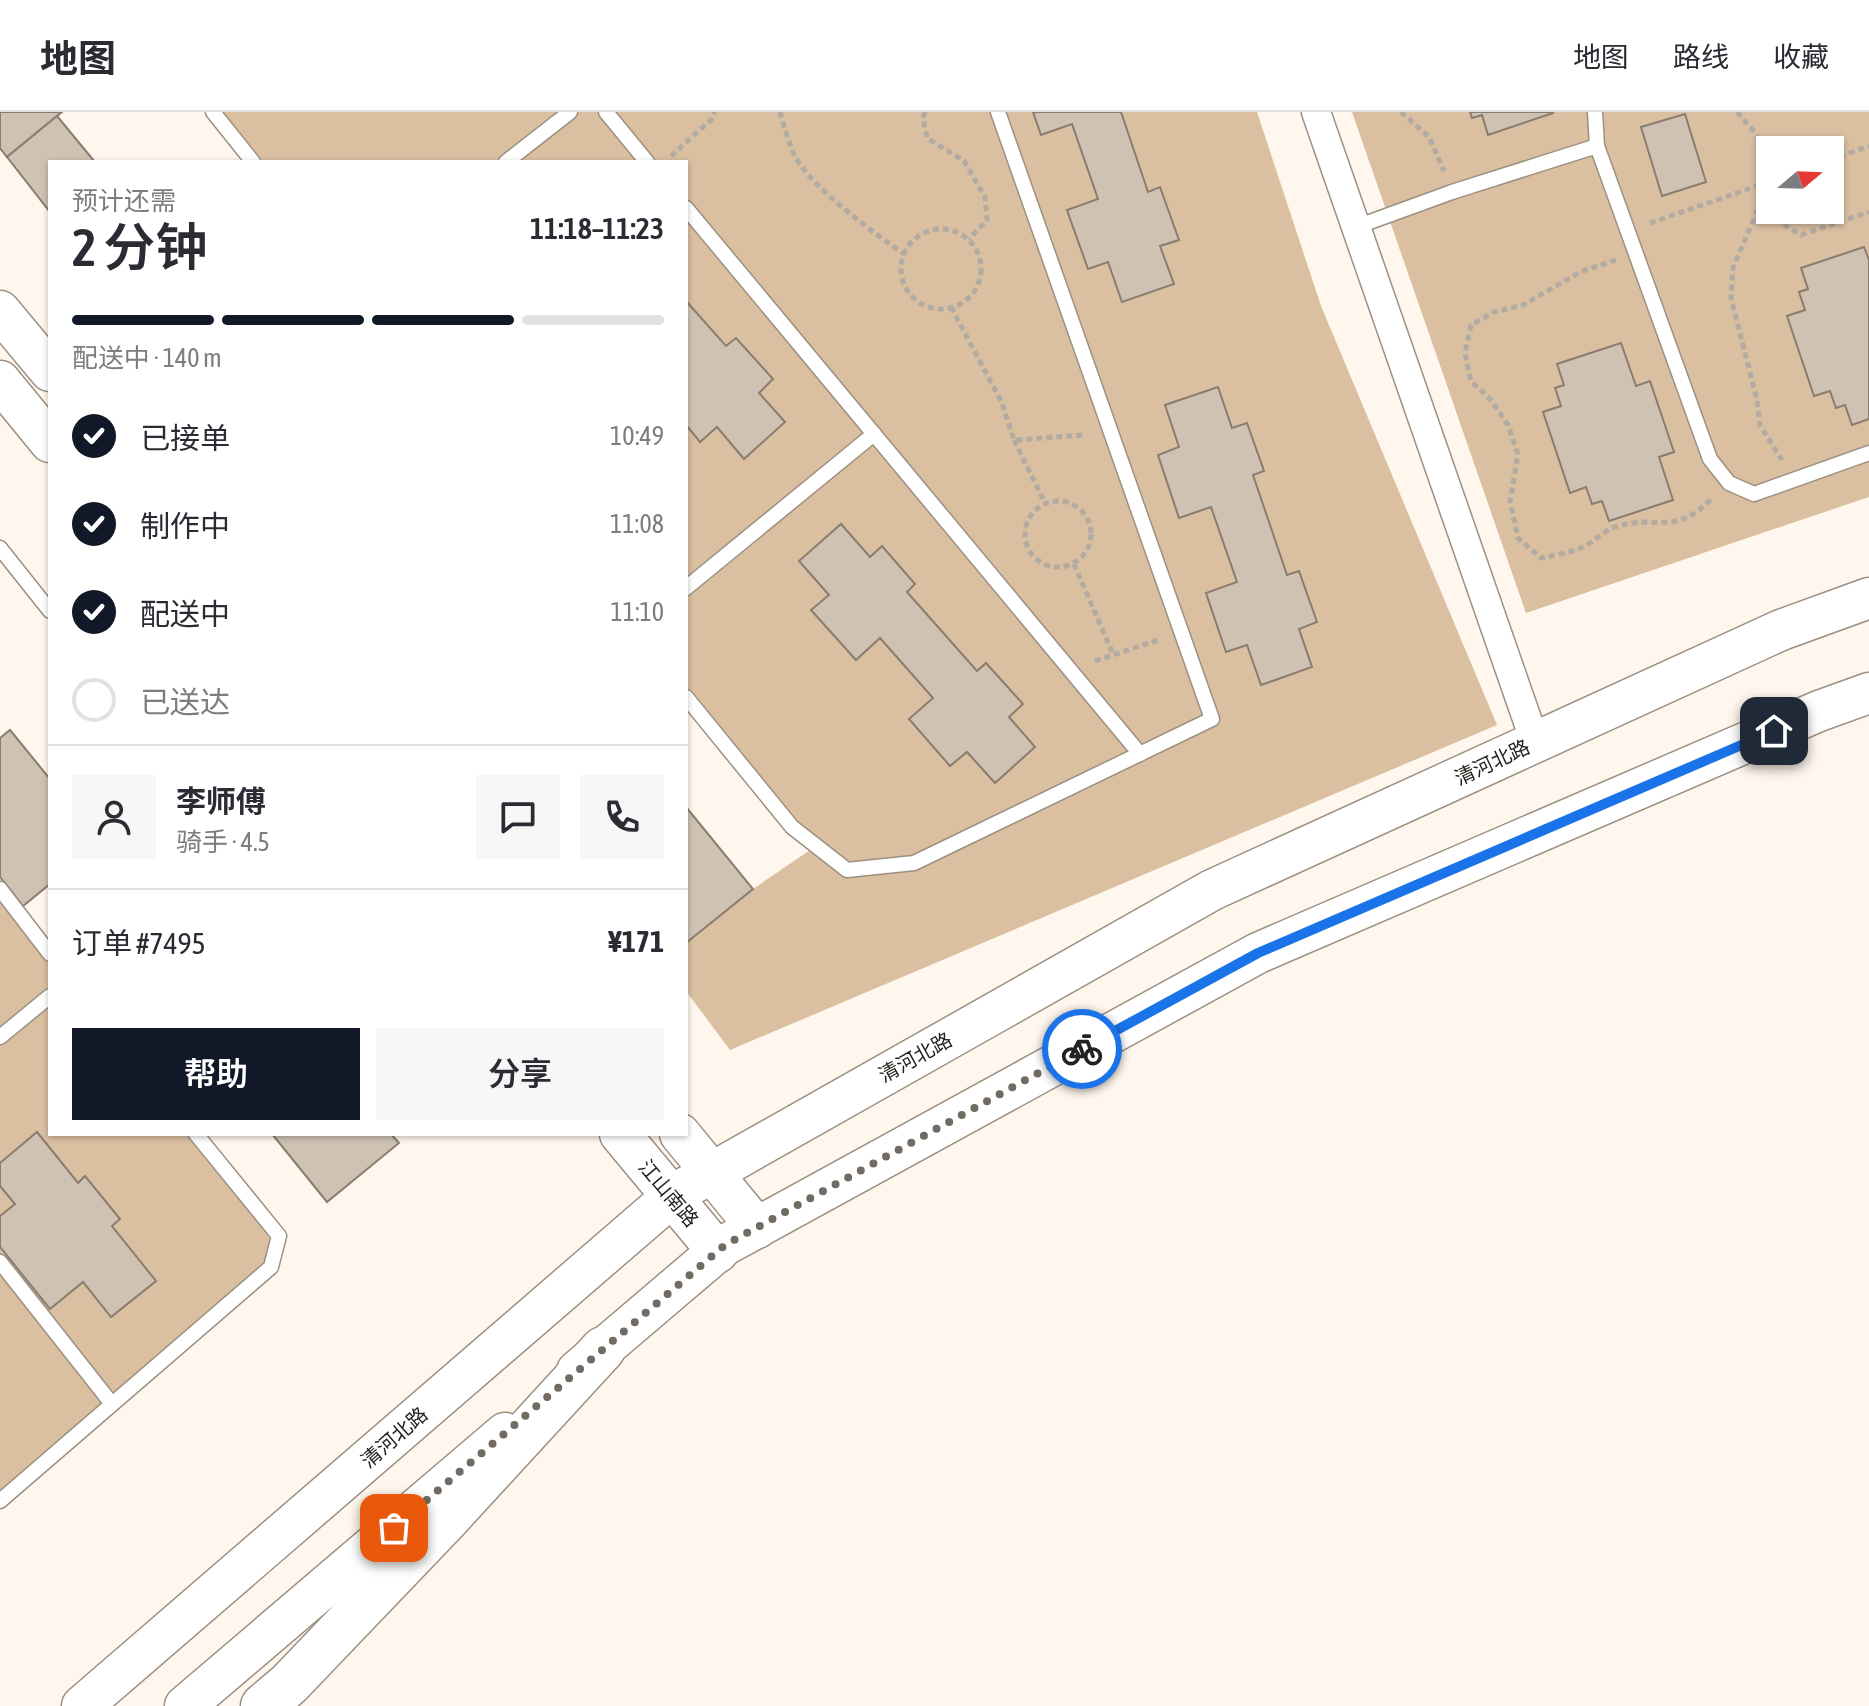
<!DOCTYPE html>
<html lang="zh">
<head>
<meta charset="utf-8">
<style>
	body { margin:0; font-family:"Asap Condensed","Noto Sans SC",sans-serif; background:#f7f7f7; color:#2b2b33; height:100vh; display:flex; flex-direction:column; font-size:30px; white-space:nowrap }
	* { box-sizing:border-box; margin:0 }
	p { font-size:26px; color:#7c7c81 }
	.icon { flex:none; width:44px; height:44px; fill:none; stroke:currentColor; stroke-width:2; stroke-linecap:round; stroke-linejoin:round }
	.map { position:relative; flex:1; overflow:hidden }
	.sheet { position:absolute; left:48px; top:48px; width:640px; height:976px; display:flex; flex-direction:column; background:#fff; border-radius:0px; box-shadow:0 2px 6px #0004 }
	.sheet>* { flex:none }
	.needle { width:52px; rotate:71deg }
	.buttons { position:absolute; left:1756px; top:24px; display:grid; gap:16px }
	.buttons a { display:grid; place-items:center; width:88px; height:88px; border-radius:0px; background:#fff; box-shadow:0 2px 6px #0004; font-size:40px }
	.pin { position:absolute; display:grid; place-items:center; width:68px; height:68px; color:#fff; margin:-34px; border-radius:16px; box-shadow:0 4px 12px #0006 }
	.courier { position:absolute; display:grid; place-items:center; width:80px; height:80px; margin:-40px; border:6px solid #1a73e8; border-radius:50%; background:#fff; color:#222; box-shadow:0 2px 10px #0007 }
	.headline em { font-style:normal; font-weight:600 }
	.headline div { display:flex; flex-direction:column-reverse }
	.headline { display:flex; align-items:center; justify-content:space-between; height:136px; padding:0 24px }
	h1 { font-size:52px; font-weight:600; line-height:60px }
	.bar { display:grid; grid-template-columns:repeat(4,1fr); gap:12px 8px; align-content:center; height:96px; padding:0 24px }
	.bar i { height:10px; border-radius:6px; background:#e1e1e2 }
	.bar .selected { background:#111827 }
	.bar p { grid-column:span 4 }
	.line { display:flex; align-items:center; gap:20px; padding:0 24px; border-top:2px solid #e1e1e2 }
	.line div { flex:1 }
	.round { display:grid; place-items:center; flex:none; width:84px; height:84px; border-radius:0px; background:#f7f7f7 }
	ol { padding:0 24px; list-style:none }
	li { display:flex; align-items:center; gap:24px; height:88px }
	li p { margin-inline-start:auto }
	li .icon { padding:8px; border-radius:50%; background:#111827; color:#fff; stroke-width:4 }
	li:last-child { color:#7c7c81 }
	li i { width:44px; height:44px; border:4px solid #e1e1e2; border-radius:50% }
	.primary-button { display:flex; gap:16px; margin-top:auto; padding:16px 24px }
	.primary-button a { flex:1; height:92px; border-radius:0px; background:#111827; color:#fff; font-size:32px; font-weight:600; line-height:92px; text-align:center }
	.primary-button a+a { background:#f7f7f7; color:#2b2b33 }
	header { display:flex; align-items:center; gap:48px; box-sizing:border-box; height:112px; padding:0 40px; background:#fff; border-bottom:2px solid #e1e1e2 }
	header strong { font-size:38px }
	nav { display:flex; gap:44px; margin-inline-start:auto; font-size:28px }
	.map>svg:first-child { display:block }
	.green { fill:#dabfa1; fill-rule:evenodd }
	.building { fill:#cfc2b3; stroke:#897d6f; stroke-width:2 }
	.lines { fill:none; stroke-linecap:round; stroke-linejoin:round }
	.lane-casing { stroke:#9c9081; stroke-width:17 }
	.street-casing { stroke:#9c9081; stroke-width:31 }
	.secondary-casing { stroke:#9c9081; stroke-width:43 }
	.highway-casing { stroke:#9c9081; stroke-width:47 }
	.path { stroke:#b2aba2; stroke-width:5; stroke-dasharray:6 4; stroke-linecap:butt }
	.lane { stroke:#fff; stroke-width:14 }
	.street { stroke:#fff; stroke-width:28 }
	.secondary { stroke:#fff; stroke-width:40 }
	.highway { stroke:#fff; stroke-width:44 }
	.done { stroke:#716b64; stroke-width:8; stroke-dasharray:0 14.4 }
	.route { stroke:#1a73e8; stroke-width:10 }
	.labels { text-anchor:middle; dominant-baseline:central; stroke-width:7; stroke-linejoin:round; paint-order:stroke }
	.street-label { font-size:20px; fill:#241f1a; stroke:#fff }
</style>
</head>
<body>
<header>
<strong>地图</strong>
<nav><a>地图</a><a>路线</a><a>收藏</a></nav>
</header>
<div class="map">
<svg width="1869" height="1594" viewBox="0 0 1869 1594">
	<rect width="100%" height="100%" fill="#fff7ed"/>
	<g class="green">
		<polygon points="213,0 1257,0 1321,194 1497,613 730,938 686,879 686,831 753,777 816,734 686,585 686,50 253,50"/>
		<path d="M 1352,0 L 1869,0 L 1869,385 L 1526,501 ZM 1770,38 L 1830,38 L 1830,98 L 1770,98 Z"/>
		<polygon points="0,777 50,842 50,1022 196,1022 279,1124 271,1155 0,1389"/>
	</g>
	<g class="building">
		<polygon points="0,0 62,0 7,45 0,36"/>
		<polygon points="1033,0 1121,0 1148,80 1160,75 1179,128 1160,134 1174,172 1122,190 1108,150 1088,157 1067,98 1098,87 1072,12 1041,23"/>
		<polygon points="1470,0 1552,0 1553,1 1488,23 1482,3 1472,6"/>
		<polygon points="1685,2 1706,70 1662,84 1641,15"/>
		<polygon points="57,4 95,50 50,50 50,100 7,45"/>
		<polygon points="1864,135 1869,148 1869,307 1852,313 1845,293 1836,296 1830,279 1814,284 1787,204 1805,198 1799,180 1808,177 1801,156"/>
		<polygon points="686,189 726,234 736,226 773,267 759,281 785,310 744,347 717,315 700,330 686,313"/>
		<polygon points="1621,231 1636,274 1650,269 1674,340 1659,345 1673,388 1609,409 1602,389 1592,392 1586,375 1570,381 1543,300 1561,294 1555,276 1564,273 1557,252"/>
		<polygon points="1218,275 1232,316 1247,311 1264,359 1253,363 1287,463 1299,459 1317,510 1299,517 1312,555 1261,573 1247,533 1226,540 1206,481 1237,470 1211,395 1179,406 1158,343 1179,335 1165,293"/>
		<polygon points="841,412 870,445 882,434 915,472 907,480 977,559 986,551 1023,592 1009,605 1035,635 995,671 967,640 950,654 909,607 933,586 880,526 856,548 811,498 829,483 799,449"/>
		<polygon points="10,618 50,667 50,772 23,794 0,765 0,626"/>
		<polygon points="686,695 753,777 686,831"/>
		<polygon points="37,1020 78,1071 85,1064 120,1107 112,1114 156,1169 111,1205 83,1170 50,1197 0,1135 0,1104 15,1092 0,1074 0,1051"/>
		<polygon points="272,1022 391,1022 399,1031 327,1090"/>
	</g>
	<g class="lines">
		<g class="lane-casing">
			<g id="lane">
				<polyline points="213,0 253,50"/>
				<polyline points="606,0 647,50"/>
				<polyline points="1595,0 1597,34 1710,347 1729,371 1754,382 1869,341"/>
				<polyline points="506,50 570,0"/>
				<polyline points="686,96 1140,642"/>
				<polyline points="1356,115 1452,80 1597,34"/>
				<polyline points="0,436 50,499"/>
				<polyline points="686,476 874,322"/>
				<polyline points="686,585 792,715 847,758 914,751 1212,607 998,0"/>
				<polyline points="0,777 50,842"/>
				<polyline points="0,925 50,884"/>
				<polyline points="0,1150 112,1292"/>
				<polyline points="0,1389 271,1155 279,1124 196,1022"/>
			</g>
		</g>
		<g class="street-casing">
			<polyline id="street" points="1316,0 1535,630"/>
		</g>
		<g class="secondary-casing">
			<g id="secondary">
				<polyline points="0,199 50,259"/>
				<polyline points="0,269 50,330"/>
				<polyline points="620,1022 718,1140"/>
				<polyline points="680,1022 757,1116"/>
				<polyline points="577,1259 725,1133 1258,841 1819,599 1869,581"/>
				<polyline points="82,1594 676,1081 1212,778 1781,518 1869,486"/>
				<polyline points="185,1594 505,1321"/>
			</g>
		</g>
		<g class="highway-casing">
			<polyline id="highway" points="263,1594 289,1572 446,1408 603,1237"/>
		</g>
		<g class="path">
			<path d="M 780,0 C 784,14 788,29 794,42 C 809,74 874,121 904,142"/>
			<polyline points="925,0 923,6 927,26 964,49 985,85 987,108 969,127"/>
			<polyline points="1401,0 1429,25 1444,59"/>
			<polyline points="1737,0 1756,22 1769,50 1770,69 1733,156 1731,186 1757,288 1760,313 1782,348"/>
			<polyline points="671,44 711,8 715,0"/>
			<polyline points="1830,48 1869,34"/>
			<polyline points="1758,97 1801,123 1869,100"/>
			<polyline points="1650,111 1769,70"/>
			<circle cx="941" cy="157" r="40"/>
			<path d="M 1616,148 L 1580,160 L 1523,193 L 1494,200 L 1471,213 L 1465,241 L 1471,269 L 1491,288 L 1508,313 L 1518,342 L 1510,390 L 1518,426 L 1541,446 C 1554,443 1570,441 1583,435 C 1594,430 1603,419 1615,415 C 1657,401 1674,426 1712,386"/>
			<polyline points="951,195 1002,291 1014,328 1085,323"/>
			<polyline points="1014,328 1045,391"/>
			<circle cx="1058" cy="422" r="33"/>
			<polyline points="1074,452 1113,542"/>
			<polyline points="1095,549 1161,527"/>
		</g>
		<use href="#lane" class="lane"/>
		<use href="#street" class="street"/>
		<use href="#secondary" class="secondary"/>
		<use href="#highway" class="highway"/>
	</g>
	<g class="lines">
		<polyline class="done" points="394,1416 725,1133 1082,937"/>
		<polyline class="route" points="1082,937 1258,841 1774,619"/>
	</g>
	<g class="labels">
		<g class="street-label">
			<text transform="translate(1492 650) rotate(-25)">清河北路</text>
			<text transform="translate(915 945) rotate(-29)">清河北路</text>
			<text transform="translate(669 1081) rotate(50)">江山南路</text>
			<text transform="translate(394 1325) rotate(-41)">清河北路</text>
		</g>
	</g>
</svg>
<div class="buttons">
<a><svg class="needle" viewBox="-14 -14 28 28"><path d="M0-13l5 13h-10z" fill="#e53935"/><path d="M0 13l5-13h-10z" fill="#7c7c81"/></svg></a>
</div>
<div class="pin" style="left:394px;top:1416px;background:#ea580c"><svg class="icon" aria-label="bag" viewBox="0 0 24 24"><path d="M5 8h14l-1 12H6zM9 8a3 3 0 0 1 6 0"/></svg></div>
<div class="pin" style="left:1774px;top:619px;background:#1f2937"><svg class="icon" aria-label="home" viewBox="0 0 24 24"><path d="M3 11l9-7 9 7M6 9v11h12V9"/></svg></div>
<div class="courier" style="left:1082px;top:937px"><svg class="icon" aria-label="bike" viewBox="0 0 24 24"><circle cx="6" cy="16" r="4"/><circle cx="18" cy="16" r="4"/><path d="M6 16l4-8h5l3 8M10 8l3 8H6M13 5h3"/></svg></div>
<section class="sheet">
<div class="headline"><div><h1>2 分钟</h1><p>预计还需</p></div><em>11:18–11:23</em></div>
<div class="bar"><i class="selected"></i><i class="selected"></i><i class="selected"></i><i></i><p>配送中 · 140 m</p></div>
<ol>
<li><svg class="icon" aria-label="check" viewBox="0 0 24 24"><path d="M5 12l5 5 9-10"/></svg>已接单<p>10:49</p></li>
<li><svg class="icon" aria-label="check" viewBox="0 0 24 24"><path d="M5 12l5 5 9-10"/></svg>制作中<p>11:08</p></li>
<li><svg class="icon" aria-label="check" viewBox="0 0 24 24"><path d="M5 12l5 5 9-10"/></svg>配送中<p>11:10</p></li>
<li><i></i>已送达</li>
</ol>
<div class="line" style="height:144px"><a class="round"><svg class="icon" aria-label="person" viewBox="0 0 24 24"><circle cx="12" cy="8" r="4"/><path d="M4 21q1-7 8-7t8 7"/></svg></a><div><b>李师傅</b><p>骑手 · 4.5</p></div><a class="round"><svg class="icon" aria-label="chat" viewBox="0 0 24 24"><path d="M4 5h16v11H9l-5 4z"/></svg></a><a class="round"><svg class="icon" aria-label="phone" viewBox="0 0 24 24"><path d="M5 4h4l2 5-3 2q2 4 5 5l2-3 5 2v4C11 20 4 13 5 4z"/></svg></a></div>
<div class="line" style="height:104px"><div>订单 #7495</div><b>¥171</b></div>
<div class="primary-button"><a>帮助</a><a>分享</a></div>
</section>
</div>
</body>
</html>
